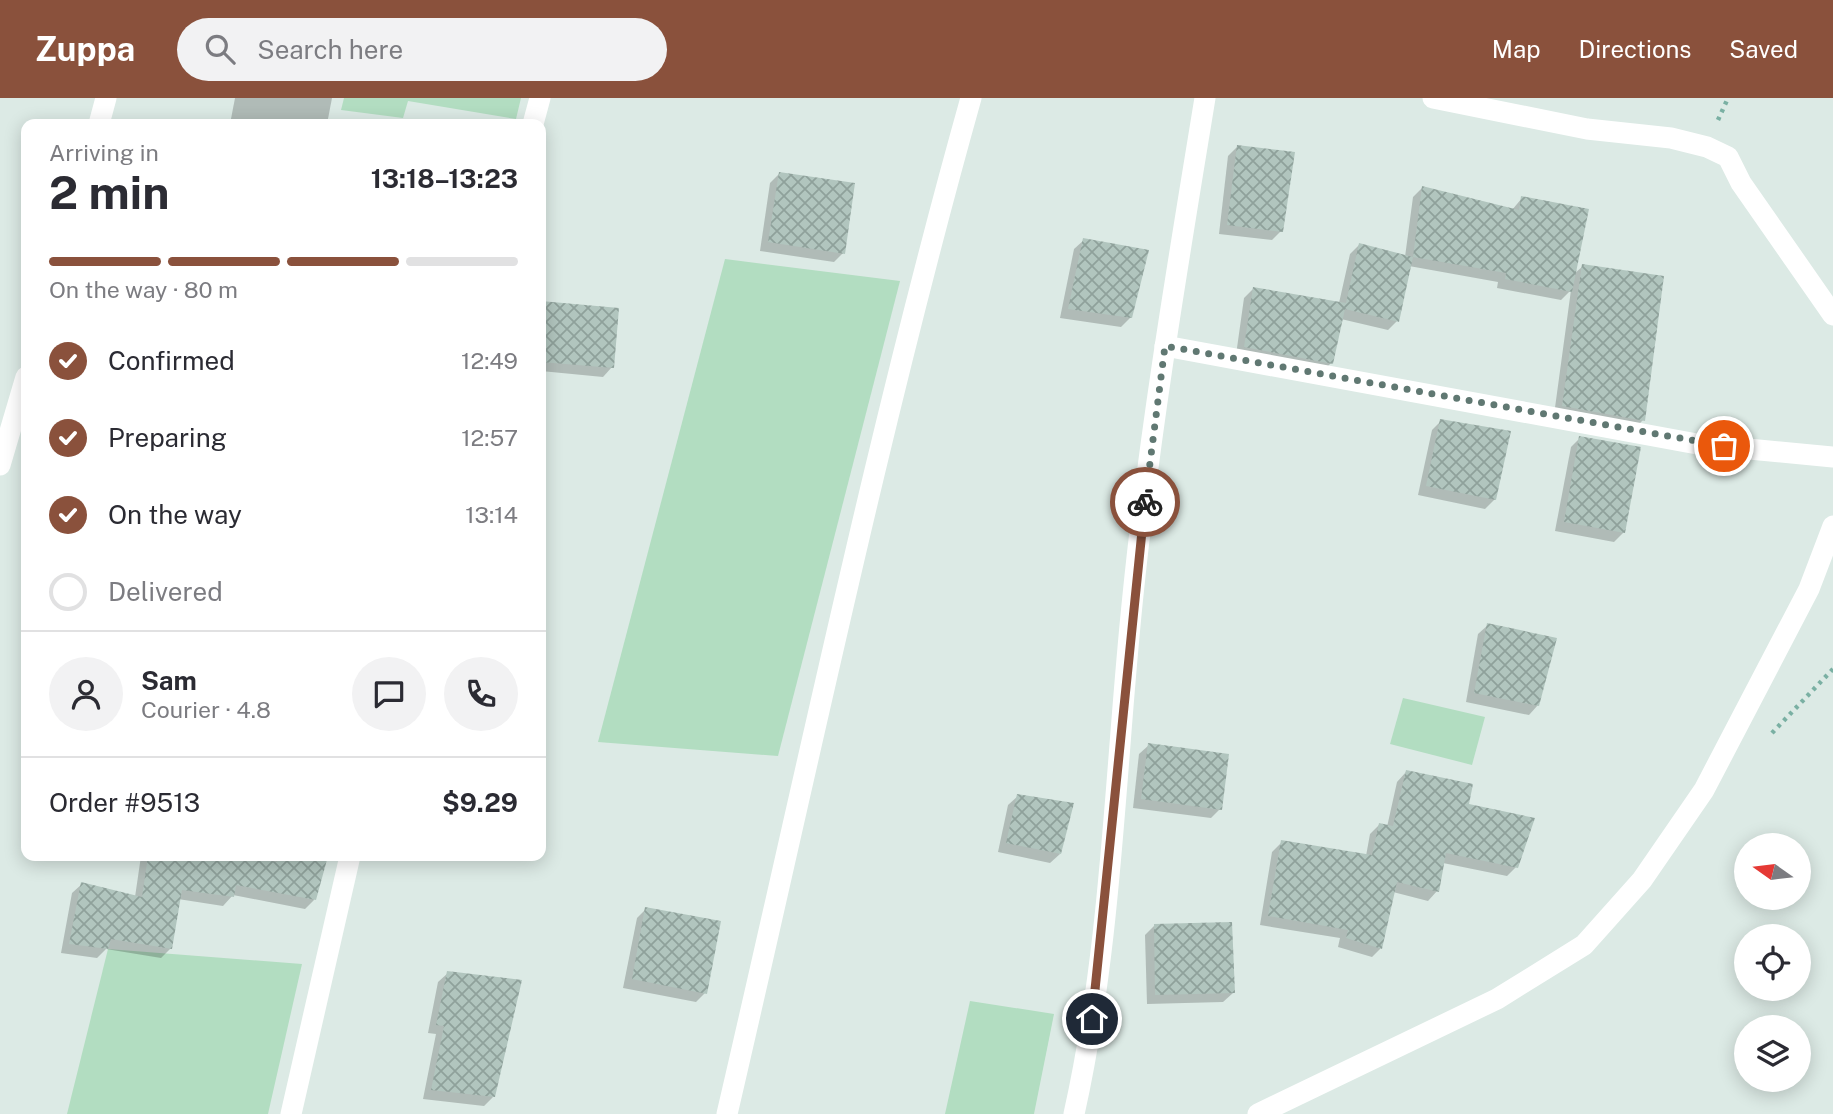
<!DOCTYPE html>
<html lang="en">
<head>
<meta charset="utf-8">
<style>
	body { margin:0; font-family:"Public Sans",sans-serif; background:#f2f2f3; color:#2b2b33; height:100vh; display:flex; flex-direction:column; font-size:26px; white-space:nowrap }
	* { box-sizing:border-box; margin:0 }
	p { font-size:23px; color:#7c7c81 }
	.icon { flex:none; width:38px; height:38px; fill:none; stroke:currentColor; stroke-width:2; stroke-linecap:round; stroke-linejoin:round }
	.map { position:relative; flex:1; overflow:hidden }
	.side { position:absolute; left:21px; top:21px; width:525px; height:742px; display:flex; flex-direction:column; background:#fff; border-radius:14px; box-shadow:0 4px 18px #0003 }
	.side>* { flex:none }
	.needle { width:46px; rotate:284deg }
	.buttons { position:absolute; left:1734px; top:735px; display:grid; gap:14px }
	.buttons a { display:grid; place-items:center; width:77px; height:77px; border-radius:50%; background:#fff; box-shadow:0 4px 18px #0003; font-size:35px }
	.pin { position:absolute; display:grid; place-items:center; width:60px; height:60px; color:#fff; margin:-30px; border:4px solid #fff; border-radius:50%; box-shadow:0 2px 7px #0007 }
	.courier { position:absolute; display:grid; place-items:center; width:70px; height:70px; margin:-35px; border:5px solid #8a513c; border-radius:50%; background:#fff; color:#222; box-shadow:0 2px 9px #0007 }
	.head em { font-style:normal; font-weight:700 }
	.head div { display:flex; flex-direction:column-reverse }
	.head { display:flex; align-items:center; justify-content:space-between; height:119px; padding:0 28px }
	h1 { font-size:46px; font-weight:700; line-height:52px }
	.bar { display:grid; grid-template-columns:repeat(4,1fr); gap:10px 7px; align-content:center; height:84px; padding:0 28px }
	.bar i { height:9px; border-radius:5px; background:#e1e1e2 }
	.bar .selected { background:#8a513c }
	.bar p { grid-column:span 4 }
	.line { display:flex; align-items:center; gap:18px; padding:0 28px; border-top:2px solid #e1e1e2 }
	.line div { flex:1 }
	.round { display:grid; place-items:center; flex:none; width:74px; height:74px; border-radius:37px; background:#f2f2f3 }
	ol { padding:0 28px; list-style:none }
	li { display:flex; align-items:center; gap:21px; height:77px }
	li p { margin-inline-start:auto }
	li .icon { padding:7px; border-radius:50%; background:#8a513c; color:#fff; stroke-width:4 }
	li:last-child { color:#7c7c81 }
	li i { width:38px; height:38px; border:4px solid #e1e1e2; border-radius:50% }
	header { display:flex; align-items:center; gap:42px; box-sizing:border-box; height:98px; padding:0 35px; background:#8a513c; color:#fff }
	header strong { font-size:33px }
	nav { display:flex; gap:38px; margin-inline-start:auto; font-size:24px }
	.search { width:490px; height:63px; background:#f2f2f3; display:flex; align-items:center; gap:18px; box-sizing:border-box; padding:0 24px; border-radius:38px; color:#7c7c81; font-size:26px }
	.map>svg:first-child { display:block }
	.green { fill:#b2ddc1 }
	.shadow { fill:#0003 }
	.building { fill:url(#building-cross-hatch) }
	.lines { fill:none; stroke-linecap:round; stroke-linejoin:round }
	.path { stroke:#7ab0a3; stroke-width:4.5; stroke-dasharray:3.5 5; stroke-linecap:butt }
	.minor { stroke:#fff; stroke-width:21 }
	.done { stroke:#607872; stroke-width:7; stroke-dasharray:0 12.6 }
	.route { stroke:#8a513c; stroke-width:9 }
</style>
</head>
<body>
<header>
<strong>Zuppa</strong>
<div class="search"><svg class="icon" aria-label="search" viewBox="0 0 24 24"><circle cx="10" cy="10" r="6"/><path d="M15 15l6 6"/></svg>Search here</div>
<nav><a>Map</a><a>Directions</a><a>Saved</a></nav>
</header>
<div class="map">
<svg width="1833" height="1016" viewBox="0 0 1833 1016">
	<defs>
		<pattern id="building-cross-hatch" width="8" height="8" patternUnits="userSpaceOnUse" patternTransform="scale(1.75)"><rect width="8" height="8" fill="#b1c5be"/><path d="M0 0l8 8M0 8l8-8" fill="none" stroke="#8fa19b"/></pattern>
	</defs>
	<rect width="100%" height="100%" fill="#dceae5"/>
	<g class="green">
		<polygon points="344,0 521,0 516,21 408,3 403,20 341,12"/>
		<polygon points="725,161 900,183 778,658 598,644"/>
		<polygon points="1403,600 1485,619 1472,667 1390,646"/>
		<polygon points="108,851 302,866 268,1016 67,1016"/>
		<polygon points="970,903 1054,916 1034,1016 945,1016"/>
	</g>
	<g class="shadow">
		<polygon points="235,0 332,0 327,26 230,26"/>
		<polygon points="1237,49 1281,133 1272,142 1219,136 1228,58"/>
		<polygon points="779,76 843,155 834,164 760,153 770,85"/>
		<polygon points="1422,90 1512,112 1522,100 1574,176 1583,168 1643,322 1634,331 1554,317 1571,192 1561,202 1497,190 1498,184 1409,168 1397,223 1388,232 1341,221 1331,265 1322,274 1236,257 1244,200 1253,191 1339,205 1350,156 1359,147 1405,159 1413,99"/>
		<polygon points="1084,142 1131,219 1121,229 1060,220 1074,151"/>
		<polygon points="541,205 617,211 612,269 603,279 541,273"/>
		<polygon points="1441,323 1495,401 1485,411 1418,397 1432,332"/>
		<polygon points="1580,340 1623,435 1614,444 1555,433 1571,349"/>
		<polygon points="1488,527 1538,607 1529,617 1466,604 1478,536"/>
		<polygon points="1149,647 1220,711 1211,720 1133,710 1139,656"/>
		<polygon points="1406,674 1467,707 1516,769 1507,778 1443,765 1437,793 1428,803 1393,794 1381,850 1372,859 1338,849 1340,840 1260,827 1272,754 1282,744 1366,758 1370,736 1379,727 1387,729 1397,684"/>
		<polygon points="1018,698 1060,756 1050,765 998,754 1008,707"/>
		<polygon points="141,758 225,758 270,765 271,758 326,758 314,802 305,811 233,797 223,808 178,801 171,850 161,860 106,851 97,860 61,855 72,795 82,786 135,799"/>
		<polygon points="646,811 705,895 696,904 623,890 637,820"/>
		<polygon points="1154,828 1233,895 1223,904 1147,906 1145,837"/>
		<polygon points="448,875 493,999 484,1008 423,1001 436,936 428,935 438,884"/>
	</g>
	<g class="building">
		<polygon points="1237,47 1295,54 1283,134 1227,127"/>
		<polygon points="779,74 855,85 845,156 768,144"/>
		<polygon points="1422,88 1519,112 1521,98 1589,111 1572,194 1505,181 1506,175 1413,159"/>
		<polygon points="1083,140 1149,152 1132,220 1068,211"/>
		<polygon points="1359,145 1413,159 1399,224 1345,211 1333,266 1244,249 1253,189 1346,205"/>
		<polygon points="1582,166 1664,178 1645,323 1562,308"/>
		<polygon points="541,203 619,210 614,270 541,264"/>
		<polygon points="1440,321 1511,333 1496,402 1426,388"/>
		<polygon points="1579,338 1641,349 1625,435 1564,424"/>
		<polygon points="1487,525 1557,540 1539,608 1474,595"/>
		<polygon points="1148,645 1229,656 1222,712 1141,701"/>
		<polygon points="1406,672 1473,686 1469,706 1535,720 1518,770 1446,755 1439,794 1397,784 1382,851 1346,840 1348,832 1268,818 1281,742 1372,757 1379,725 1393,728"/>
		<polygon points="1017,696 1074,705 1061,756 1006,745"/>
		<polygon points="148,758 240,758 277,764 278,758 328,758 316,802 236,787 234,799 182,792 172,851 111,841 108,851 69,846 81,784 142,799"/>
		<polygon points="645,809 721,823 707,896 632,881"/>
		<polygon points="1232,824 1235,895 1155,897 1154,826"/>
		<polygon points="447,873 522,882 495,999 431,992 444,928 436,927"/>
	</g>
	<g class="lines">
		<g class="path">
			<polyline points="1718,22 1728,0"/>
			<polyline points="1772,635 1833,571"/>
		</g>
		<g class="minor">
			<polyline points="1433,0 1587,31 1671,40 1707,49 1728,59 1741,85 1833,217"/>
			<polyline points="99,26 106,0"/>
			<polyline points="533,26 540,0"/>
			<polyline points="1165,248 1697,346 1833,359"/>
			<polyline points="0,367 26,279"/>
			<polyline points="291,1016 350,758"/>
			<path d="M 727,1016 C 806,677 877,335 971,0"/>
			<path d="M 1074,1016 C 1112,846 1115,669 1133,497 C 1150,330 1178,165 1205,0"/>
			<polyline points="1258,1016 1497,901 1584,847 1642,782 1704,692 1809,491 1833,428"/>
		</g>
	</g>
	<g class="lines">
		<polyline class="done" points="1145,404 1165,248 1724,348"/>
		<polyline class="route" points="1092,921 1145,404"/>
	</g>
</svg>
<div class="buttons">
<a><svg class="needle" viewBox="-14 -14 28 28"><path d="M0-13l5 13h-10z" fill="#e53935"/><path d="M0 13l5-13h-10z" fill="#7c7c81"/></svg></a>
<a><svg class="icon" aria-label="locate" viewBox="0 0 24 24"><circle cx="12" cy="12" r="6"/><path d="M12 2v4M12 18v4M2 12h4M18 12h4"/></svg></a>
<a><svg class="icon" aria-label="layers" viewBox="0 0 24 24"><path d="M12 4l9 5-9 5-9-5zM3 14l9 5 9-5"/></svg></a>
</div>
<div class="pin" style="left:1724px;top:348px;background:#ea580c"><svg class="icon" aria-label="bag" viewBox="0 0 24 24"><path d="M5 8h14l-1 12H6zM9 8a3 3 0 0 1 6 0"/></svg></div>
<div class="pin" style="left:1092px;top:921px;background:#1f2937"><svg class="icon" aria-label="home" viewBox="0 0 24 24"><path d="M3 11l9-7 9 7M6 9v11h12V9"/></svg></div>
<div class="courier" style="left:1145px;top:404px"><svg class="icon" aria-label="bike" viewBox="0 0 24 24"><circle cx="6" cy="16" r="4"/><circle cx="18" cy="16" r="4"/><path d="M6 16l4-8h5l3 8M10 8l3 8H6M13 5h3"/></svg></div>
<section class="side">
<div class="head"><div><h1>2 min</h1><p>Arriving in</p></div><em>13:18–13:23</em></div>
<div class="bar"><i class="selected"></i><i class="selected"></i><i class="selected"></i><i></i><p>On the way · 80 m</p></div>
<ol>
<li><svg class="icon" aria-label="check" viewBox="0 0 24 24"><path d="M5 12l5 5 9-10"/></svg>Confirmed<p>12:49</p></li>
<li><svg class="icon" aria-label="check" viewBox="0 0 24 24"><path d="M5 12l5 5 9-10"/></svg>Preparing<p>12:57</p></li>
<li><svg class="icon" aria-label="check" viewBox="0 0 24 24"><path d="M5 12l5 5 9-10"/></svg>On the way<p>13:14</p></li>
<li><i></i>Delivered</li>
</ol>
<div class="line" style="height:126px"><a class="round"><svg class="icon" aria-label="person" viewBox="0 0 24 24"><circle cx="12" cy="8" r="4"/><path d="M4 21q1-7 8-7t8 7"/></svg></a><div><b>Sam</b><p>Courier · 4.8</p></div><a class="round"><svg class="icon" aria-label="chat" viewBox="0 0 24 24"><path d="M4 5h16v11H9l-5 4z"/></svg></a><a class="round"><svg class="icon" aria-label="phone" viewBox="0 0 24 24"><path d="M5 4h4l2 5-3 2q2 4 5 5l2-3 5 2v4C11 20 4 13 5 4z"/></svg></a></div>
<div class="line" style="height:91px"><div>Order #9513</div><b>$9.29</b></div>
</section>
</div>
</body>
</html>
